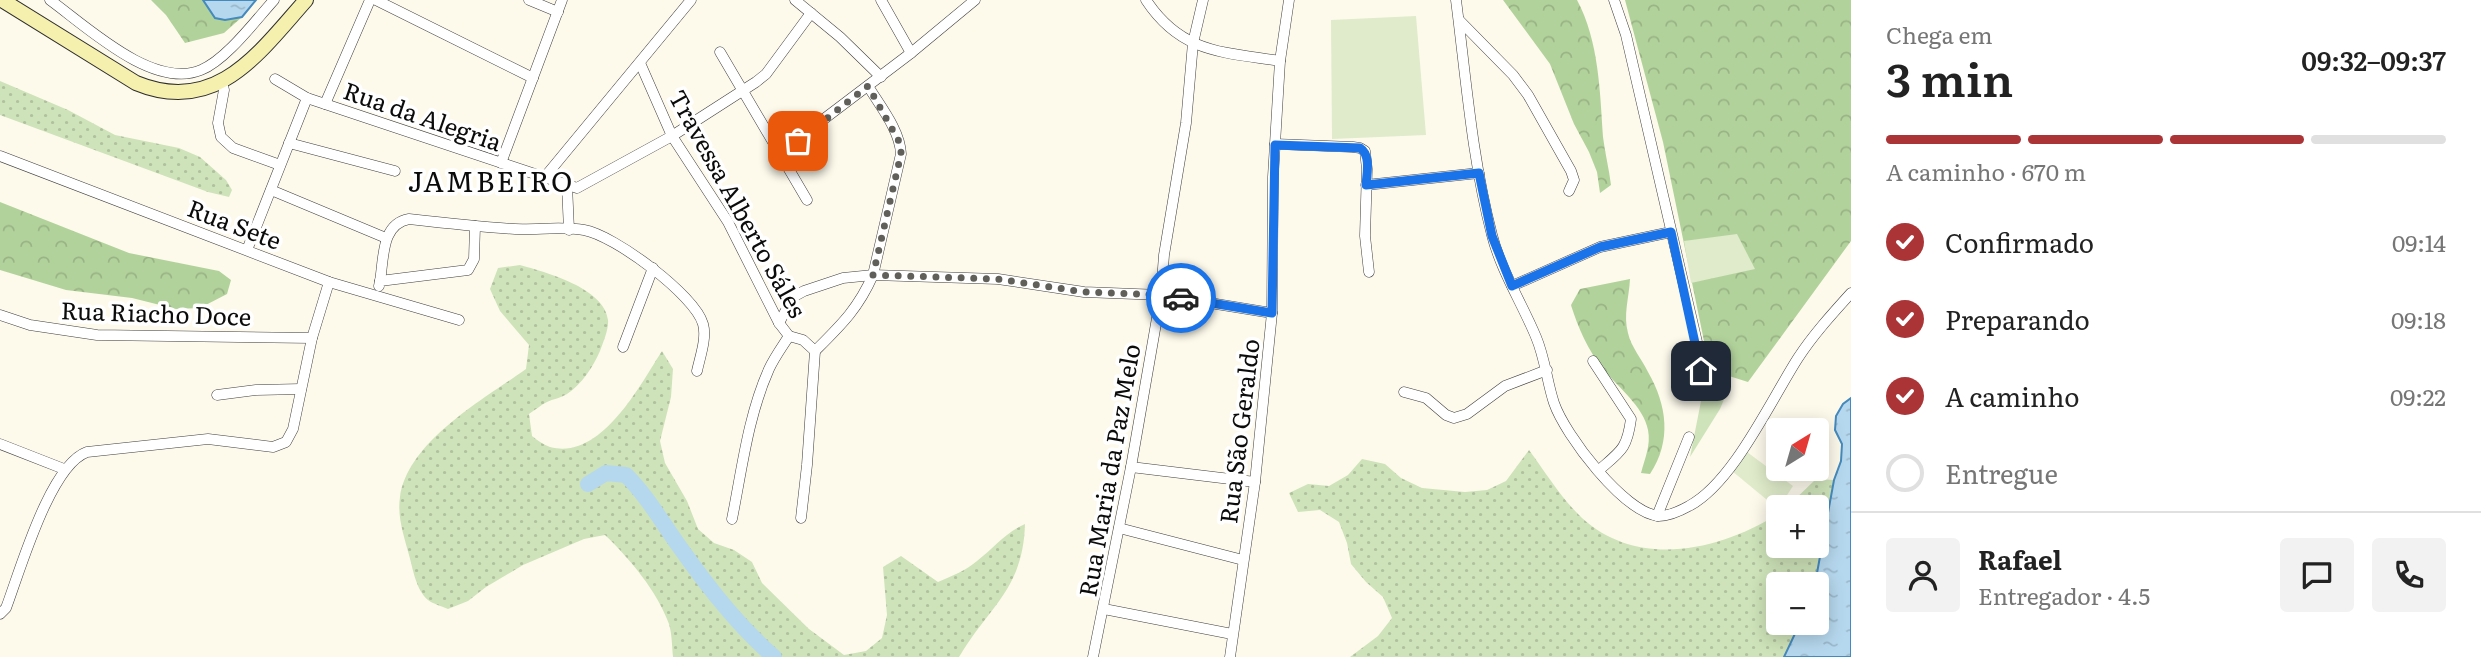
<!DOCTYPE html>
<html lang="pt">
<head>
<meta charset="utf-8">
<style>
	body { margin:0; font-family:Literata,serif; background:#f2f2f2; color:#222; height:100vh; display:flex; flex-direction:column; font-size:26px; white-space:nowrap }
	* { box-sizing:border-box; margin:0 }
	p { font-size:23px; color:#767676 }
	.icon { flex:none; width:38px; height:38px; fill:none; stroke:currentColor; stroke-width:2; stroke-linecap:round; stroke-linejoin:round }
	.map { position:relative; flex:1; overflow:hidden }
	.details { display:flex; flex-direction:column; background:#fff; width:630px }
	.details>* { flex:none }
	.needle { width:46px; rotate:37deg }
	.buttons { position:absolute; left:1766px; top:418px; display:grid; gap:14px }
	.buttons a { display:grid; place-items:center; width:63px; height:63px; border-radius:7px; background:#fff; box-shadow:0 4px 18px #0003; font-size:35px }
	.pin { position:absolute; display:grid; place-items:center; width:60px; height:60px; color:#fff; margin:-30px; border-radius:14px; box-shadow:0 4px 10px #0006 }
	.courier { position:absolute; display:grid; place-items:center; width:70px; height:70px; margin:-35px; border:5px solid #1a73e8; border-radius:50%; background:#fff; color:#222; box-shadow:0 2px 9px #0007 }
	.head em { font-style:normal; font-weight:600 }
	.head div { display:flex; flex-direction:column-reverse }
	.head { display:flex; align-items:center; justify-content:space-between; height:119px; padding:0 35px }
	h1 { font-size:46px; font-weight:600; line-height:52px }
	.bar { display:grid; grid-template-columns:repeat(4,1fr); gap:10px 7px; align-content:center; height:84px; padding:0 35px }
	.bar i { height:9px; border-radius:5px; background:#e0e0e0 }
	.bar .current { background:#ab3436 }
	.bar p { grid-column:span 4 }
	.line { display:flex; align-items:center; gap:18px; padding:0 35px; border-top:2px solid #e0e0e0 }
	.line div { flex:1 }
	.round { display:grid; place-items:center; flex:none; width:74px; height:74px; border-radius:7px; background:#f2f2f2 }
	ol { padding:0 35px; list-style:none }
	li { display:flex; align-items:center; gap:21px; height:77px }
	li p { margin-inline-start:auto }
	li .icon { padding:7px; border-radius:50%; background:#ab3436; color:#fff; stroke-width:4 }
	li:last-child { color:#767676 }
	li i { width:38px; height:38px; border:4px solid #e0e0e0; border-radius:50% }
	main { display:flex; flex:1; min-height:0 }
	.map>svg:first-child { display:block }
	.grass { fill:url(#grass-dots) }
	.forest { fill:url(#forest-crowns) }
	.park { fill:#cee3b9 }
	.pitch { fill:#dfebca }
	.water { fill:url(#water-ripples); stroke:#458abd; stroke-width:2 }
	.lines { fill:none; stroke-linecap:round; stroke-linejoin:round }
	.river { stroke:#b6d8ee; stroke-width:16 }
	.minor-casing { stroke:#3e3e3e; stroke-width:11 }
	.secondary-casing { stroke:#2d2d2d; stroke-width:16 }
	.minor { stroke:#fff; stroke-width:10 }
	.secondary { stroke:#f6f0ae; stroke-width:14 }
	.done { stroke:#605f5a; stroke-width:7; stroke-dasharray:0 12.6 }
	.route { stroke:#1a73e8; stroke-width:9 }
	.labels { text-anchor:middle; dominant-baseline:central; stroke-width:7; stroke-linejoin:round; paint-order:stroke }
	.street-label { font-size:24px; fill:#0b0b0b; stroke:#fff }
	.quarter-label { font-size:28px; letter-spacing:2px; fill:#0b0b0b; stroke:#fff }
</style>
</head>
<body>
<main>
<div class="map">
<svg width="1851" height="657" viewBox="0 0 1851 657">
	<defs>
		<pattern id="grass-dots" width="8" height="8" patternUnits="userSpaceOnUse" patternTransform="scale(1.75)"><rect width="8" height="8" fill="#cee3b9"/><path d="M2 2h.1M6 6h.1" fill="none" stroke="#b0c19e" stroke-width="1.8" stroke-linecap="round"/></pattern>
		<pattern id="forest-crowns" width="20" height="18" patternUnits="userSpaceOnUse" patternTransform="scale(1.75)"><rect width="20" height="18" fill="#b2d29b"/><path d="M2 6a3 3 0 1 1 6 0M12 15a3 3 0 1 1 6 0" fill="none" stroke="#98b384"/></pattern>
		<pattern id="water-ripples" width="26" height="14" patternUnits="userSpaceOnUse" patternTransform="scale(1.75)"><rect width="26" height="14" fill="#b6d8ee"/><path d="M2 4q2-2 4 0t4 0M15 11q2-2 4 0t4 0" fill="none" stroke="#9bb8cb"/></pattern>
	</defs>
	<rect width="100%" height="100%" fill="#fdfaec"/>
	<g class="grass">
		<polygon points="0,81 68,110 115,135 179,148 200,157 226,180 232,190 229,197 208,192 0,115"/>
		<path d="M 520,265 C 545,272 605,288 608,320 C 609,329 603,343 600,351 C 593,367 582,384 567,394 C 561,398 553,399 547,402 C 541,405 535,410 529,414 L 532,436 C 537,440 544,445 550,447 C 601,461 640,385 662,351 L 673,369 L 671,397 L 660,441 L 665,463 L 687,501 L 698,529 L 714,543 L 734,550 L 752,562 L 762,583 L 809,629 L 844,655 L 866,651 L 882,638 L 887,615 L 883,567 L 901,556 L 938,582 C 952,576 965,571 977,561 C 994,548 1005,533 1025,524 C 1023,590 989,606 959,657 L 673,657 C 672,647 672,634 669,624 C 657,591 630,559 605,535 L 584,539 L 523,565 L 486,587 L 468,601 L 448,609 C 442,606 433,604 428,600 C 416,590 413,569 409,555 C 404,536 397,517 400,497 C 408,441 484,399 526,369 L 529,345 L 500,311 L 490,289 L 498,268 Z"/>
		<path d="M 1529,450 C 1546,473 1561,498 1582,518 C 1638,569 1719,551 1778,514 L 1778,546 L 1816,546 L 1816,508 L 1787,507 L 1816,479 L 1834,480 L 1815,584 L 1778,584 L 1778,623 L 1800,623 L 1784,657 L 1350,657 L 1378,636 L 1392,618 L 1383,597 L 1366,582 L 1351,564 L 1347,543 L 1339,522 L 1320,510 L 1298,512 L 1289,493 L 1308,484 L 1329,486 L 1348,475 L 1362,459 L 1385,464 L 1401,478 L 1422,488 L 1465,492 L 1487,490 L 1506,481 Z"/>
	</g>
	<g class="forest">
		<polygon points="151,0 203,0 215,18 225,20 242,17 224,33 185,43 166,15"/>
		<path d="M 1503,0 L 1577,0 C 1599,41 1600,92 1603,137 C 1605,153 1609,169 1611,185 L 1600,193 L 1597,172 L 1589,152 L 1574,124 L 1550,64 Z"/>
		<polygon points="1625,0 1851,0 1851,241 1748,382 1710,370 1663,142"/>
		<polygon points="0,202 129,253 219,271 231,280 227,294 200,308 176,309 132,298 66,290 0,270"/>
		<path d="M 1630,279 C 1629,298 1623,315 1628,333 C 1631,347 1642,359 1648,372 C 1667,405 1672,441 1650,474 L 1641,473 C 1645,458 1651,445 1648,430 C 1644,407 1617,386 1603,369 C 1588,350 1578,328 1571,305 L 1580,289 Z"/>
	</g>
	<polygon class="park" points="1703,391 1727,392 1720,409 1690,457"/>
	<g class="pitch">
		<polygon points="1416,16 1426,135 1332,139 1331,20"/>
		<polygon points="1737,234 1755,269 1691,283 1684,241"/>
		<polygon points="1747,452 1793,486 1778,509 1732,471"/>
	</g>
	<g class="water">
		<polygon points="203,0 256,0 242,17 225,20 215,18"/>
		<polygon points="1851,398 1851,657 1784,657 1800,623 1816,623 1816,584 1815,584 1834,480 1841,461 1842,444 1835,430 1836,416 1843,404"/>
	</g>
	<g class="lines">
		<path class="river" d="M 588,484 L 606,473 L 626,475 C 644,493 657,514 672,536 C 702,579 734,622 774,657"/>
		<g class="minor-casing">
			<g id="minor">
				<path d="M 50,0 C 86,26 153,90 201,70 C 226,60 255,21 274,0"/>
				<polyline points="376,0 533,78"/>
				<polyline points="529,0 558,12"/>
				<polyline points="795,0 840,37 881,77"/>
				<polyline points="881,0 911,53"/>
				<path d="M 1146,0 C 1181,53 1222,52 1280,61"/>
				<path d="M 1456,0 C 1466,78 1472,159 1492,235 C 1501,271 1522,303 1536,337 C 1545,358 1547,382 1554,403 C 1565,435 1624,513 1659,516 C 1669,516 1680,511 1689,506 C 1733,483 1771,400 1798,358 C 1813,335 1832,314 1851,293"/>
				<polyline points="1614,0 1626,35 1700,355 1702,389"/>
				<polyline points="1459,20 1513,75 1528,95 1571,171 1574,180 1569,191"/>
				<polyline points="720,52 807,200"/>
				<polyline points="640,63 672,136 728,222 779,323 789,336 803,340 815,351 807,465 801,518"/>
				<polyline points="275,79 307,98 577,188 672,136 756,82 766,74 811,13"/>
				<polyline points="222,82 224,90 218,123 221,137 233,148 280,165"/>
				<polyline points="325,104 370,0"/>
				<polyline points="289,143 395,171"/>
				<polyline points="1275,144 1353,147 1360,148 1365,151 1367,169 1365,236 1369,272"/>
				<polyline points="0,156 329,282 459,320"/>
				<polyline points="780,157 816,125 911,53 975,0"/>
				<polyline points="501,163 562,0"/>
				<polyline points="544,178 691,0"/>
				<polyline points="567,185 569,230"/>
				<polyline points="1366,185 1479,173"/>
				<polyline points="271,190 386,238"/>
				<polyline points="247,250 307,98"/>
				<path d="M 380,281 C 384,258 381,224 409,219 C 444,223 480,227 515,229 C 538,230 562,226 584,230 C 614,235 695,295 703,324 C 707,338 700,357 697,371"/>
				<polyline points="379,286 380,281 468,270 474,259 475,226"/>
				<polyline points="1512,286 1600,247 1671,232"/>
				<polyline points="0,315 30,325 97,335 312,338"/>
				<polyline points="779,323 793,297 804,291 843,278 873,275 998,279 1084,292 1161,295 1272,313"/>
				<polyline points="623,347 653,268"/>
				<path d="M 815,351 C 841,325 858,309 873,275 L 901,154 C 900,130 880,106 868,86"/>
				<path d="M 1593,361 L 1631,419 C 1627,449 1621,451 1599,470"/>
				<polyline points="1404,392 1426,398 1446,415 1454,418 1467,414 1505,386 1547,370"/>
				<polyline points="217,395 256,390 301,389"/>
				<polyline points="0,444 64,469"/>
				<polyline points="1131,467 1255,482"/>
				<polyline points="1657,516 1689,437"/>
				<path d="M 732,519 C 742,469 748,416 769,369 C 774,358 782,347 789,336"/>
				<polyline points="1119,528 1243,560"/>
				<polyline points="1104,609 1232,634"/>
				<path d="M 0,614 L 6,608 C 20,571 50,465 87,452 L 208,439 L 273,447 L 286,442 L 293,429 L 312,338 L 329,282"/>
				<polyline points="1093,657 1131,467 1161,295 1164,255 1186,123 1193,43 1203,0"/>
				<polyline points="1230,657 1255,482 1272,313 1273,177 1280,61 1289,0"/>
			</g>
		</g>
		<g class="secondary-casing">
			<path id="secondary" d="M 2,0 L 136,83 C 216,116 259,53 306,0"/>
		</g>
		<use href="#minor" class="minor"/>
		<use href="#secondary" class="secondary"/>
	</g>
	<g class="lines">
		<polyline class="done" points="798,141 868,86 901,145 901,154 873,275 998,279 1084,292 1161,295 1181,298"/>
		<path class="route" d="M 1181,298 L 1272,313 L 1275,145 L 1360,148 C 1371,155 1367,173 1366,185 L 1479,173 L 1492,236 L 1512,286 L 1600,247 L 1671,232 L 1701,371"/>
	</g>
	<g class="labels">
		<g class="street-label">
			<text transform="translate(423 115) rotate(19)">Rua da Alegria</text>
			<text transform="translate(739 203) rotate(61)">Travessa Alberto Sáles</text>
			<text transform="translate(235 223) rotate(21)">Rua Sete</text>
			<text transform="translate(156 312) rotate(2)">Rua Riacho Doce</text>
			<text transform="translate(1238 431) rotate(-83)">Rua São Geraldo</text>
			<text transform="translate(1108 470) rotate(-80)">Rua Maria da Paz Melo</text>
		</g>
		<g class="quarter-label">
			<text x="491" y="180">JAMBEIRO</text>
		</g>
	</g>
</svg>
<div class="buttons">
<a><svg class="needle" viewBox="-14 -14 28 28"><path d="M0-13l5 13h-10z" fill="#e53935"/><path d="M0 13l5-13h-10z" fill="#767676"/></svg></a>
<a>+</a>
<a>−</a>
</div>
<div class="pin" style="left:798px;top:141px;background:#ea580c"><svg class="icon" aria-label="bag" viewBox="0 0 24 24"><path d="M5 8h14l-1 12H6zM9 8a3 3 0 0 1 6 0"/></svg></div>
<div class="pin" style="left:1701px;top:371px;background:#1f2937"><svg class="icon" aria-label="home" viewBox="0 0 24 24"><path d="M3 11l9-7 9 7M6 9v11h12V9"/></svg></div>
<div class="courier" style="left:1181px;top:298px"><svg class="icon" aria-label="car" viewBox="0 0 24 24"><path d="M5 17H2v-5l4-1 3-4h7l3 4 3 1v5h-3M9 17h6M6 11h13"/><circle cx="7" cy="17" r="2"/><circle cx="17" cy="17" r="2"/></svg></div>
</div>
<section class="details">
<div class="head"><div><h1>3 min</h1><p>Chega em</p></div><em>09:32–09:37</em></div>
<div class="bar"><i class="current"></i><i class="current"></i><i class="current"></i><i></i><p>A caminho · 670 m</p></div>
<ol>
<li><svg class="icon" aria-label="check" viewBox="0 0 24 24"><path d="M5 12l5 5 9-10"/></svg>Confirmado<p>09:14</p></li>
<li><svg class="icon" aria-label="check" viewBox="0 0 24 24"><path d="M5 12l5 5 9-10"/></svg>Preparando<p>09:18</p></li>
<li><svg class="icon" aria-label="check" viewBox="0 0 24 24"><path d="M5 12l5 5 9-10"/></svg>A caminho<p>09:22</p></li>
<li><i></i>Entregue</li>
</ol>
<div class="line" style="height:126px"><a class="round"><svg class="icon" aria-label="person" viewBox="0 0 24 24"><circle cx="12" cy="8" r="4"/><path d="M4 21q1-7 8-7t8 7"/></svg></a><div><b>Rafael</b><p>Entregador · 4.5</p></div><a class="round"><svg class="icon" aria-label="chat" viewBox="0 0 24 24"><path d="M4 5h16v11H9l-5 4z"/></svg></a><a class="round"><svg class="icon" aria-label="phone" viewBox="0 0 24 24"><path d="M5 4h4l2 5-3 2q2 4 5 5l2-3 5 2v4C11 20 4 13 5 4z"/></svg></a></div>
</section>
</main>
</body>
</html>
